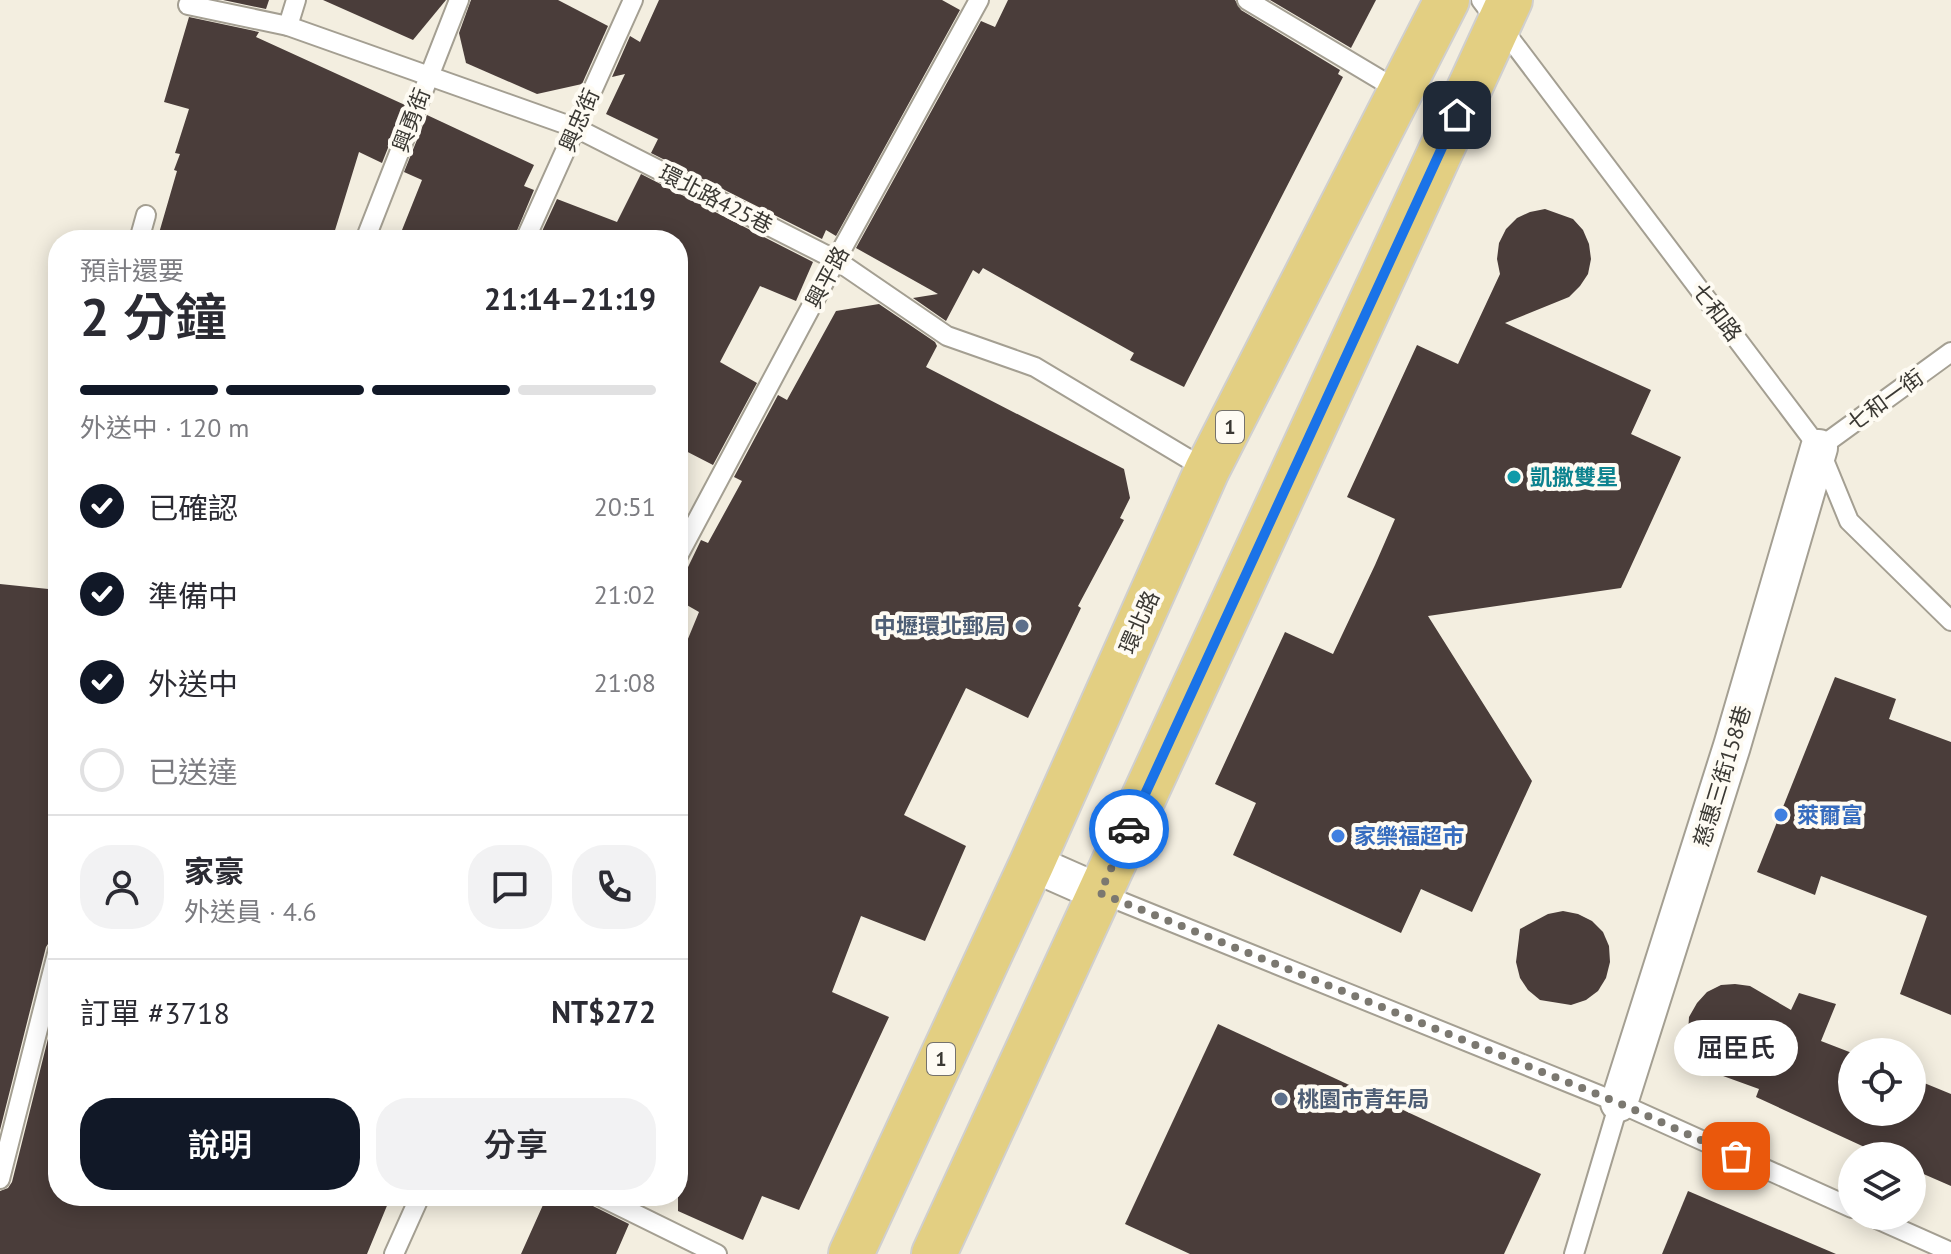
<!DOCTYPE html>
<html lang="zh-TW">
<head>
<meta charset="utf-8">
<style>
	body { margin:0; font-family:"PT Sans","Noto Sans TC",sans-serif; background:#f2f2f3; color:#2b2b33; height:100vh; display:flex; flex-direction:column; font-size:30px; white-space:nowrap }
	* { box-sizing:border-box; margin:0 }
	p { font-size:26px; color:#7c7c81 }
	.icon { flex:none; width:44px; height:44px; fill:none; stroke:currentColor; stroke-width:2; stroke-linecap:round; stroke-linejoin:round }
	.map { position:relative; flex:1; overflow:hidden }
	.details { position:absolute; left:48px; top:230px; width:640px; height:976px; display:flex; flex-direction:column; background:#fff; border-radius:32px; box-shadow:0 4px 20px #0003 }
	.details>* { flex:none }
	.tools { position:absolute; left:1838px; top:1038px; display:grid; gap:16px }
	.tools a { display:grid; place-items:center; width:88px; height:88px; border-radius:50%; background:#fff; box-shadow:0 4px 20px #0003; font-size:40px }
	.pin { position:absolute; display:grid; place-items:center; width:68px; height:68px; color:#fff; margin:-34px; border-radius:16px; box-shadow:0 4px 12px #0006 }
	.courier { position:absolute; display:grid; place-items:center; width:80px; height:80px; margin:-40px; border:6px solid #1a73e8; border-radius:50%; background:#fff; color:#222; box-shadow:0 2px 10px #0007 }
	.bubble { position:absolute; height:56px; border-radius:28px; background:#fff; box-shadow:0 4px 20px #0003; font-size:26px; font-weight:600; line-height:56px; text-align:center }
	.overview em { font-style:normal; font-weight:600 }
	.overview div { display:flex; flex-direction:column-reverse }
	.overview { display:flex; align-items:center; justify-content:space-between; height:136px; padding:0 32px }
	h1 { font-size:52px; font-weight:600; line-height:60px }
	.bar { display:grid; grid-template-columns:repeat(4,1fr); gap:12px 8px; align-content:center; height:96px; padding:0 32px }
	.bar i { height:10px; border-radius:6px; background:#e1e1e2 }
	.bar .active { background:#111827 }
	.bar p { grid-column:span 4 }
	.line { display:flex; align-items:center; gap:20px; padding:0 32px; border-top:2px solid #e1e1e2 }
	.line div { flex:1 }
	.round { display:grid; place-items:center; flex:none; width:84px; height:84px; border-radius:32px; background:#f2f2f3 }
	ol { padding:0 32px; list-style:none }
	li { display:flex; align-items:center; gap:24px; height:88px }
	li p { margin-inline-start:auto }
	li .icon { padding:8px; border-radius:50%; background:#111827; color:#fff; stroke-width:4 }
	li:last-child { color:#7c7c81 }
	li i { width:44px; height:44px; border:4px solid #e1e1e2; border-radius:50% }
	.button { display:flex; gap:16px; margin-top:auto; padding:16px 32px }
	.button a { flex:1; height:92px; border-radius:32px; background:#111827; color:#fff; font-size:32px; font-weight:600; line-height:92px; text-align:center }
	.button a+a { background:#f2f2f3; color:#2b2b33 }
	.map>svg:first-child { display:block }
	.building { fill:#4a3d3a }
	.lines { fill:none; stroke-linecap:round; stroke-linejoin:round }
	.service-casing { stroke:#a49f92; stroke-width:22 }
	.minor-casing { stroke:#a49f92; stroke-width:40 }
	.primary-casing { stroke:#d0cfce; stroke-width:48 }
	.service { stroke:#fff; stroke-width:18 }
	.minor { stroke:#fff; stroke-width:36 }
	.primary { stroke:#e3cf82; stroke-width:44 }
	.done { stroke:#7b7870; stroke-width:8; stroke-dasharray:0 14.4 }
	.route { stroke:#1a73e8; stroke-width:10 }
	.culture-dot { fill:#0f9aa8; stroke:#fefbf3; stroke-width:3 }
	.service-dot { fill:#5c6f8a; stroke:#fefbf3; stroke-width:3 }
	.shop-dot { fill:#3f7fe0; stroke:#fefbf3; stroke-width:3 }
	.labels { text-anchor:middle; dominant-baseline:central; stroke-width:8; stroke-linejoin:round; paint-order:stroke }
	.shield { fill:#fefbf3; stroke:#75726d; stroke-width:2 }
	.shield-label { font-size:20px; font-weight:bold; fill:#3a3833 }
	.street-label { font-size:22px; fill:#3a3833; stroke:#fefbf3 }
	.culture-label { font-size:22px; font-weight:bold; fill:#0d838f; stroke:#fefbf3; text-anchor:start }
	.service-label { font-size:22px; font-weight:bold; fill:#4e5e75; stroke:#fefbf3; text-anchor:end }
	.shop-label { font-size:22px; font-weight:bold; fill:#366cbe; stroke:#fefbf3; text-anchor:start }
</style>
</head>
<body>
<div class="map">
<svg width="1951" height="1254" viewBox="0 0 1951 1254">
	<rect width="100%" height="100%" fill="#f3eee0"/>
	<g class="building">
		<polygon points="223,0 269,0 266,9"/>
		<polygon points="323,0 446,0 413,40"/>
		<polygon points="471,0 558,0 608,26 582,84 537,94 466,63 459,33"/>
		<polygon points="659,0 942,0 960,10 836,236 826,230 822,239 651,153 658,139 606,114 625,74 612,77 630,36 640,42"/>
		<polygon points="1008,0 1235,0 1241,10 1340,70 1338,74 1343,77 1184,387 1130,360 1134,353 983,268 979,274 973,270 946,321 913,298 938,294 856,248 981,21 995,27"/>
		<polygon points="1270,0 1376,0 1351,48"/>
		<polygon points="189,17 259,32 256,37 405,105 382,163 359,152 332,240 157,240 177,171 174,170 180,154 175,153 189,109 164,102"/>
		<polygon points="427,115 534,165 524,186 534,190 513,240 398,240 422,180 404,172"/>
		<polygon points="641,174 813,262 796,301 760,286 720,362 757,383 713,465 678,447 678,240 538,240 557,199 617,222"/>
		<polygon points="1545,209 1573,219 1583,230 1589,244 1591,259 1588,274 1580,286 1569,297 1505,323 1651,390 1631,434 1681,457 1621,588 1428,616 1532,781 1472,912 1421,889 1401,933 1233,855 1256,803 1215,784 1285,632 1333,654 1375,565 1395,519 1347,497 1417,345 1458,364 1500,274 1497,259 1499,243 1506,229 1517,218 1530,212"/>
		<polygon points="879,304 935,342 937,346 926,367 1124,469 1130,498 1120,518 1124,520 1078,606 1081,608 1028,718 966,688 904,815 966,846 925,941 861,916 832,992 889,1017 799,1210 762,1196 743,1240 678,1211 678,663 699,612 678,600 678,588 701,540 708,543 742,481 734,477 778,395 787,400 836,311"/>
		<polygon points="0,584 58,590 58,938 50,941 46,947 0,1130"/>
		<polygon points="1835,677 1896,699 1889,719 1951,742 1951,1015 1900,994 1927,916 1821,876 1815,895 1757,872"/>
		<polygon points="1563,911 1578,914 1592,921 1603,932 1609,946 1610,962 1606,978 1598,991 1586,1000 1571,1005 1540,1000 1528,990 1520,978 1516,962 1520,929 1548,914"/>
		<polygon points="1735,984 1750,986 1791,1010 1799,993 1836,1004 1821,1041 1852,1053 1852,1112 1912,1112 1912,1078 1951,1094 1951,1186 1912,1169 1912,1156 1884,1156 1756,1097 1759,1089 1712,1072 1699,1062 1691,1049 1688,1033 1689,1017 1697,1003 1707,992 1721,985"/>
		<polygon points="58,999 58,1196 391,1196 367,1254 0,1254 0,1191 8,1188 12,1182"/>
		<polygon points="1218,1024 1541,1174 1504,1254 1190,1254 1125,1224"/>
		<polygon points="1688,1191 1836,1254 1662,1254"/>
		<polygon points="547,1196 587,1196 593,1206 629,1224 616,1254 521,1254"/>
	</g>
	<g class="lines">
		<g class="service-casing">
			<g id="service">
				<polyline points="1247,0 1401,92"/>
				<polyline points="1481,0 1819,448 1849,521 1951,621"/>
				<polyline points="188,5 288,26 576,128 836,260 947,336 1035,367 1207,470"/>
				<polyline points="288,26 296,0"/>
				<polyline points="139,240 146,215"/>
				<polyline points="365,240 459,0"/>
				<polyline points="525,240 633,0"/>
				<polyline points="1819,448 1951,352"/>
				<polyline points="678,556 836,260 979,0"/>
				<polyline points="1100,893 1619,1103 1852,1208"/>
				<polyline points="0,1179 58,950"/>
				<polyline points="599,1196 717,1254"/>
				<polyline points="1870,1216 1951,1252"/>
				<polyline points="394,1254 420,1196"/>
				<polyline points="1574,1254 1619,1103"/>
			</g>
		</g>
		<g class="minor-casing">
			<g id="minor">
				<polyline points="1032,863 1100,893"/>
				<polyline points="1619,1103 1732,746 1819,448"/>
			</g>
		</g>
		<g class="primary-casing">
			<g id="primary">
				<polyline points="851,1254 1032,863 1207,470 1447,0"/>
				<polyline points="934,1254 1510,0"/>
			</g>
		</g>
		<use href="#service" class="service"/>
		<use href="#minor" class="minor"/>
		<use href="#primary" class="primary"/>
	</g>
	<g class="lines">
		<polyline class="done" points="1129,829 1100,893 1619,1103 1736,1156"/>
		<polyline class="route" points="1129,829 1457,115"/>
	</g>
	<circle class="culture-dot" cx="1514" cy="477" r="8"/>
	<g class="service-dot">
		<circle cx="1022" cy="626" r="8"/>
		<circle cx="1281" cy="1099" r="8"/>
	</g>
	<g class="shop-dot">
		<circle cx="1781" cy="815" r="8"/>
		<circle cx="1338" cy="836" r="8"/>
	</g>
	<g class="labels">
		<g class="shield">
			<rect x="1216" y="411" width="28" height="32" rx="6"/>
			<rect x="927" y="1043" width="28" height="32" rx="6"/>
		</g>
		<g class="shield-label">
			<text x="1230" y="427">1</text>
			<text x="941" y="1059">1</text>
		</g>
		<g class="street-label">
			<text transform="translate(411 120) rotate(-69)">興勇街</text>
			<text transform="translate(579 120) rotate(-66)">興忠街</text>
			<text transform="translate(716 199) rotate(27)">環北路425巷</text>
			<text transform="translate(827 277) rotate(-62)">興平路</text>
			<text transform="translate(1717 312) rotate(53)">七和路</text>
			<text transform="translate(1885 400) rotate(-36)">七和一街</text>
			<text transform="translate(1139 622) rotate(-66)">環北路</text>
			<text transform="translate(1722 776) rotate(-73)">慈惠三街158巷</text>
		</g>
		<g class="culture-label">
			<text x="1530" y="477">凱撒雙星</text>
		</g>
		<g class="service-label">
			<text x="1006" y="626">中壢環北郵局</text>
			<text x="1297" y="1099" text-anchor="start">桃園市青年局</text>
		</g>
		<g class="shop-label">
			<text x="1797" y="815">萊爾富</text>
			<text x="1354" y="836">家樂福超市</text>
		</g>
	</g>
</svg>
<div class="tools">
<a><svg class="icon" aria-label="locate" viewBox="0 0 24 24"><circle cx="12" cy="12" r="6"/><path d="M12 2v4M12 18v4M2 12h4M18 12h4"/></svg></a>
<a><svg class="icon" aria-label="layers" viewBox="0 0 24 24"><path d="M12 4l9 5-9 5-9-5zM3 14l9 5 9-5"/></svg></a>
</div>
<div class="pin" style="left:1736px;top:1156px;background:#ea580c"><svg class="icon" aria-label="bag" viewBox="0 0 24 24"><path d="M5 8h14l-1 12H6zM9 8a3 3 0 0 1 6 0"/></svg></div>
<div class="pin" style="left:1457px;top:115px;background:#1f2937"><svg class="icon" aria-label="home" viewBox="0 0 24 24"><path d="M3 11l9-7 9 7M6 9v11h12V9"/></svg></div>
<div class="courier" style="left:1129px;top:829px"><svg class="icon" aria-label="car" viewBox="0 0 24 24"><path d="M5 17H2v-5l4-1 3-4h7l3 4 3 1v5h-3M9 17h6M6 11h13"/><circle cx="7" cy="17" r="2"/><circle cx="17" cy="17" r="2"/></svg></div>
<div class="bubble" style="left:1674px;top:1020px;width:124px">屈臣氏</div>
<section class="details">
<div class="overview"><div><h1>2 分鐘</h1><p>預計還要</p></div><em>21:14–21:19</em></div>
<div class="bar"><i class="active"></i><i class="active"></i><i class="active"></i><i></i><p>外送中 · 120 m</p></div>
<ol>
<li><svg class="icon" aria-label="check" viewBox="0 0 24 24"><path d="M5 12l5 5 9-10"/></svg>已確認<p>20:51</p></li>
<li><svg class="icon" aria-label="check" viewBox="0 0 24 24"><path d="M5 12l5 5 9-10"/></svg>準備中<p>21:02</p></li>
<li><svg class="icon" aria-label="check" viewBox="0 0 24 24"><path d="M5 12l5 5 9-10"/></svg>外送中<p>21:08</p></li>
<li><i></i>已送達</li>
</ol>
<div class="line" style="height:144px"><a class="round"><svg class="icon" aria-label="person" viewBox="0 0 24 24"><circle cx="12" cy="8" r="4"/><path d="M4 21q1-7 8-7t8 7"/></svg></a><div><b>家豪</b><p>外送員 · 4.6</p></div><a class="round"><svg class="icon" aria-label="chat" viewBox="0 0 24 24"><path d="M4 5h16v11H9l-5 4z"/></svg></a><a class="round"><svg class="icon" aria-label="phone" viewBox="0 0 24 24"><path d="M5 4h4l2 5-3 2q2 4 5 5l2-3 5 2v4C11 20 4 13 5 4z"/></svg></a></div>
<div class="line" style="height:104px"><div>訂單 #3718</div><b>NT$272</b></div>
<div class="button"><a>說明</a><a>分享</a></div>
</section>
</div>
</body>
</html>
